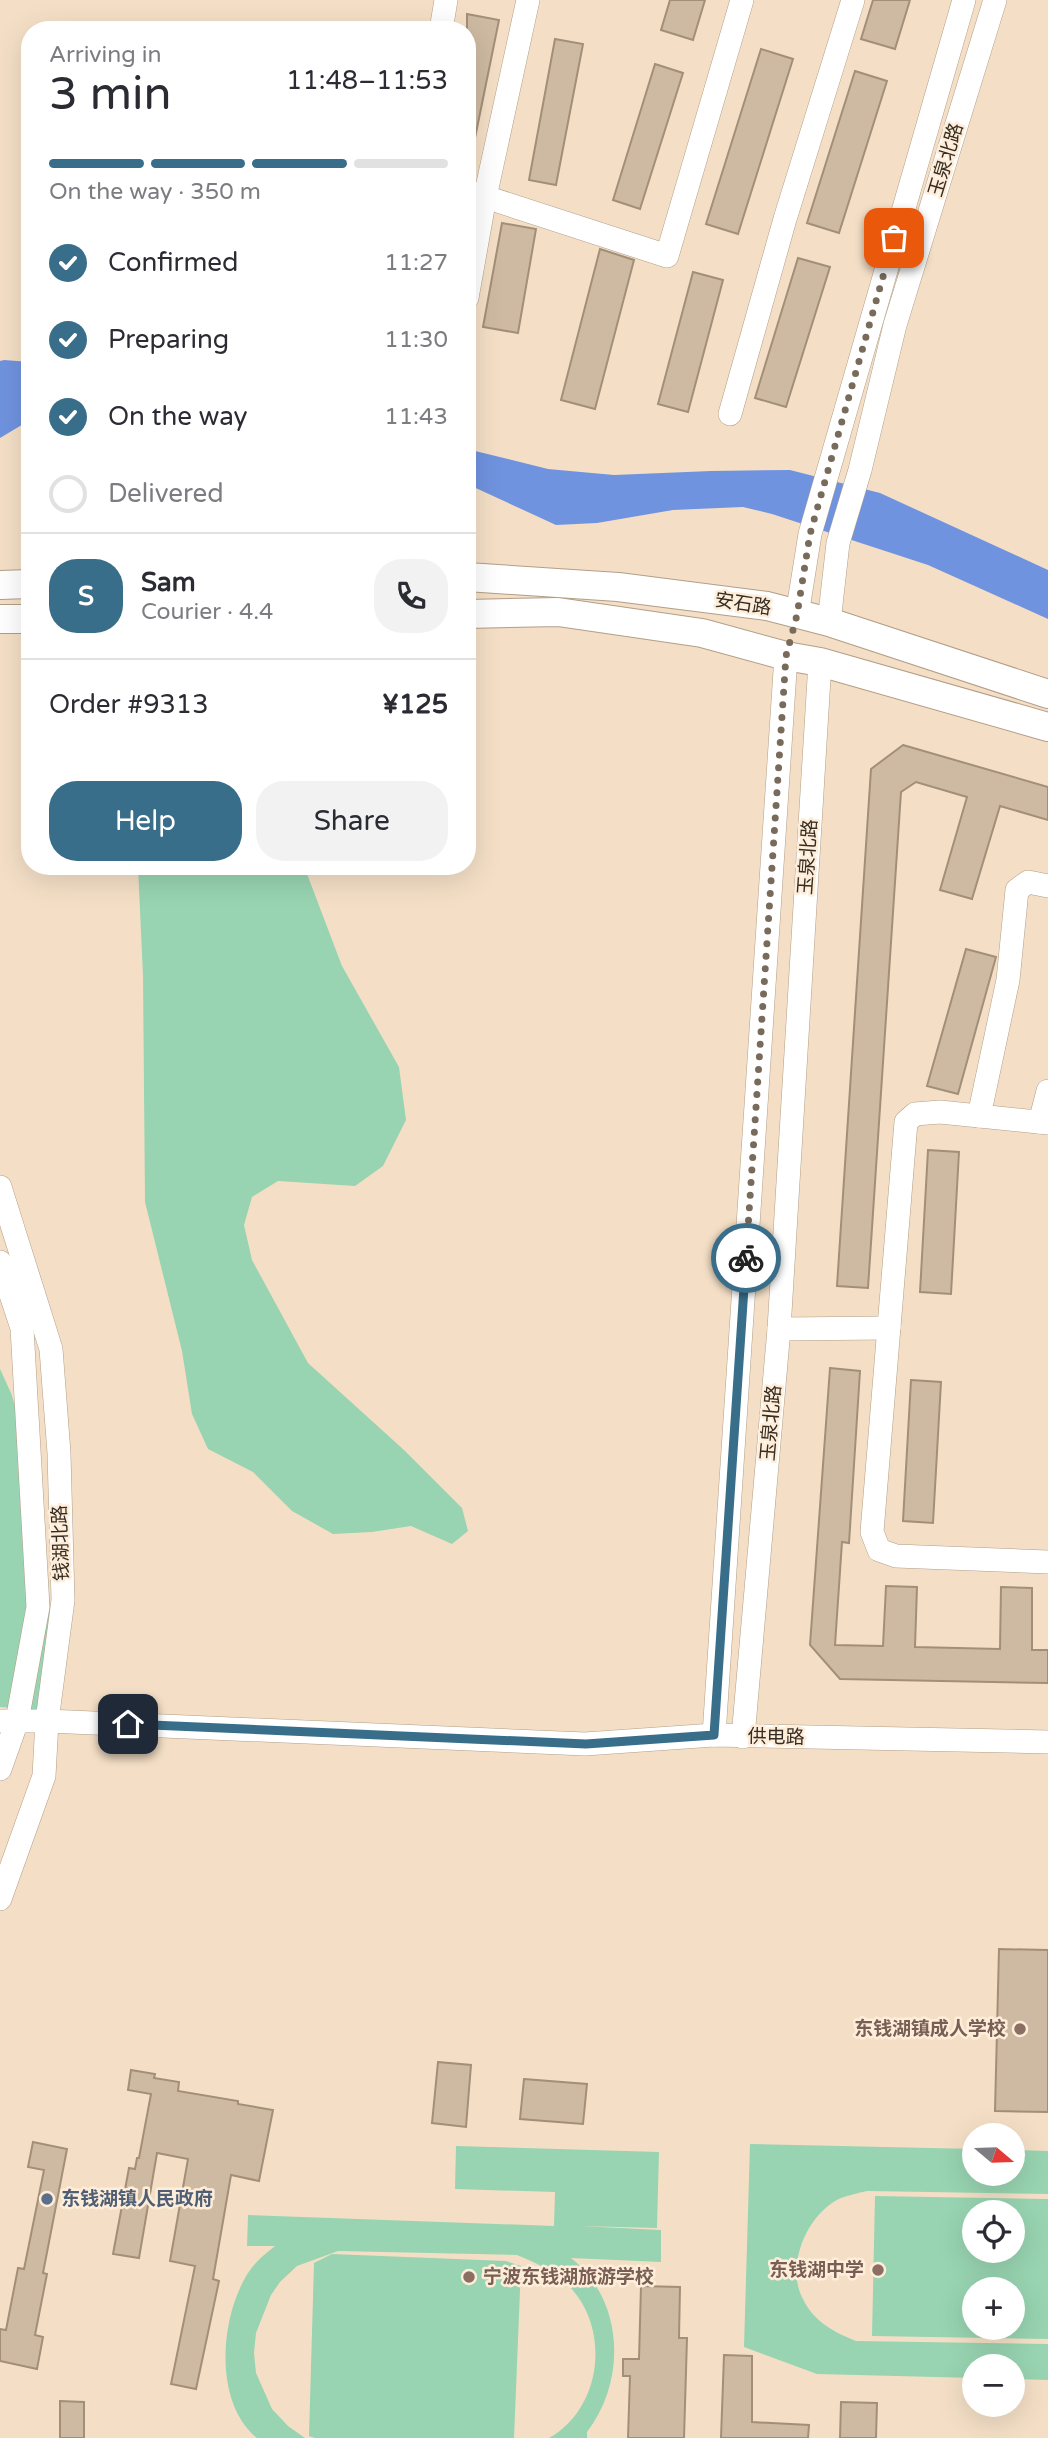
<!DOCTYPE html>
<html lang="en">
<head>
<meta charset="utf-8">
<style>
	body { margin:0; font-family:"Varela Round","Noto Sans SC",sans-serif; background:#f2f2f3; color:#2b2b33; height:100vh; display:flex; flex-direction:column; font-size:26px; white-space:nowrap }
	* { box-sizing:border-box; margin:0 }
	p { font-size:23px; color:#7c7c81 }
	.icon { flex:none; width:38px; height:38px; fill:none; stroke:currentColor; stroke-width:2; stroke-linecap:round; stroke-linejoin:round }
	.map { position:relative; flex:1; overflow:hidden }
	.details { position:absolute; left:21px; top:21px; width:455px; height:854px; display:flex; flex-direction:column; background:#fff; border-radius:28px; box-shadow:0 7px 28px #0002 }
	.details>* { flex:none }
	.needle { width:46px; rotate:109deg }
	.controls { position:absolute; left:962px; top:2123px; display:grid; gap:14px }
	.controls a { display:grid; place-items:center; width:63px; height:63px; border-radius:50%; background:#fff; box-shadow:0 7px 28px #0002; font-size:35px }
	.pin { position:absolute; display:grid; place-items:center; width:60px; height:60px; color:#fff; margin:-30px; border-radius:14px; box-shadow:0 4px 10px #0006 }
	.courier { position:absolute; display:grid; place-items:center; width:70px; height:70px; margin:-35px; border:5px solid #386e89; border-radius:50%; background:#fff; color:#222; box-shadow:0 2px 9px #0007 }
	.summary em { font-style:normal; font-weight:600 }
	.summary div { display:flex; flex-direction:column-reverse }
	.summary { display:flex; align-items:center; justify-content:space-between; height:119px; padding:0 28px }
	h1 { font-size:46px; font-weight:600; line-height:52px }
	.bar { display:grid; grid-template-columns:repeat(4,1fr); gap:10px 7px; align-content:center; height:84px; padding:0 28px }
	.bar i { height:9px; border-radius:5px; background:#e1e1e2 }
	.bar .selected { background:#386e89 }
	.bar p { grid-column:span 4 }
	.line { display:flex; align-items:center; gap:18px; padding:0 28px; border-top:2px solid #e1e1e2 }
	.line div { flex:1 }
	.round { display:grid; place-items:center; flex:none; width:74px; height:74px; border-radius:28px; background:#f2f2f3 }
	ol { padding:0 28px; list-style:none }
	li { display:flex; align-items:center; gap:21px; height:77px }
	li p { margin-inline-start:auto }
	li .icon { padding:7px; border-radius:50%; background:#386e89; color:#fff; stroke-width:4 }
	li:last-child { color:#7c7c81 }
	li i { width:38px; height:38px; border:4px solid #e1e1e2; border-radius:50% }
	.button { display:flex; gap:14px; margin-top:auto; padding:14px 28px }
	.button a { flex:1; height:80px; border-radius:28px; background:#386e89; color:#fff; font-size:28px; font-weight:600; line-height:80px; text-align:center }
	.button a+a { background:#f2f2f3; color:#2b2b33 }
	.map>svg:first-child { display:block }
	.green { fill:#98d4b1; fill-rule:evenodd }
	.water { fill:#7093df }
	.building { fill:#cebaa2; stroke:#a38f78; stroke-width:2 }
	.lines { fill:none; stroke-linecap:round; stroke-linejoin:round }
	.minor-casing { stroke:#b29e87; stroke-width:24 }
	.major-casing { stroke:#b29e87; stroke-width:30 }
	.minor { stroke:#fff; stroke-width:23 }
	.major { stroke:#fff; stroke-width:28 }
	.done { stroke:#786b5c; stroke-width:7; stroke-dasharray:0 12.6 }
	.route { stroke:#386e89; stroke-width:9 }
	.education-dot { fill:#8d6e63; stroke:#feedd9; stroke-width:2.5 }
	.service-dot { fill:#5c6f8a; stroke:#feedd9; stroke-width:2.5 }
	.labels { text-anchor:middle; dominant-baseline:central; stroke-width:5; stroke-linejoin:round; paint-order:stroke }
	.street-label { font-size:19px; fill:#352d23; stroke:#feedd9 }
	.education-label { font-size:19px; font-weight:bold; fill:#785e54; stroke:#feedd9; text-anchor:end }
	.service-label { font-size:19px; font-weight:bold; fill:#4e5e75; stroke:#feedd9; text-anchor:start }
</style>
</head>
<body>
<div class="map">
<svg width="1048" height="2438" viewBox="0 0 1048 2438">
	<rect width="100%" height="100%" fill="#f4dfc6"/>
	<g class="green">
		<polygon points="138,866 304,866 342,966 399,1067 406,1120 383,1166 355,1186 278,1181 252,1197 244,1225 252,1260 308,1363 404,1450 462,1508 468,1531 452,1544 411,1526 372,1532 333,1534 292,1511 253,1472 208,1449 192,1414 182,1351 145,1202 143,976"/>
		<polygon points="0,1369 11,1393 41,1487 51,1619 44,1710 0,1707"/>
		<path d="M 750,2144 L 975,2149 L 975,2174 L 1013,2174 L 1013,2150 L 1048,2151 L 1048,2194 L 867,2191 C 858,2193 849,2195 841,2198 C 807,2213 785,2266 803,2299 C 814,2322 834,2332 856,2341 L 1048,2344 L 1048,2380 L 1013,2379 L 1013,2366 L 975,2366 L 975,2378 L 817,2374 L 744,2347 Z"/>
		<path d="M 456,2146 L 659,2152 L 657,2228 L 579,2226 L 661,2230 L 661,2262 L 571,2258 C 624,2300 627,2380 587,2432 L 587,2438 L 549,2438 C 602,2408 611,2329 569,2286 C 554,2271 536,2263 517,2255 L 338,2251 L 297,2266 L 280,2282 L 271,2295 L 256,2333 L 254,2353 L 256,2373 L 272,2409 L 288,2426 L 305,2438 L 257,2438 C 213,2402 220,2317 248,2273 C 255,2262 265,2254 275,2246 L 247,2246 L 248,2215 L 554,2226 L 555,2192 L 455,2189 Z"/>
		<path d="M 875,2196 L 1048,2199 L 1048,2339 L 872,2336 ZM 975,2212 L 1013,2212 L 1013,2250 L 975,2250 ZM 1013,2289 L 1013,2328 L 975,2328 L 975,2289 Z"/>
		<polygon points="332,2254 506,2261 521,2266 514,2438 315,2438 309,2436 314,2263"/>
	</g>
	<g class="water">
		<polygon points="4,360 30,362 30,420 0,438 0,361"/>
		<polygon points="467,449 548,469 614,475 711,471 790,470 880,493 1048,570 1048,619 928,565 772,514 743,507 673,510 597,523 556,525 467,484"/>
	</g>
	<g class="building">
		<polygon points="670,0 705,0 693,40 661,30"/>
		<polygon points="873,0 910,0 895,49 861,39"/>
		<polygon points="467,14 499,20 475,138 467,137"/>
		<polygon points="555,39 583,44 556,185 529,180"/>
		<polygon points="761,49 793,59 738,234 706,224"/>
		<polygon points="655,64 683,73 640,209 613,200"/>
		<polygon points="855,71 887,81 839,233 807,223"/>
		<polygon points="502,223 536,229 518,333 483,327"/>
		<polygon points="600,249 634,260 595,409 561,400"/>
		<polygon points="798,258 830,267 786,407 755,398"/>
		<polygon points="693,272 723,280 688,412 658,404"/>
		<polygon points="903,745 1048,787 1048,820 1000,806 972,899 940,890 967,797 916,782 901,792 868,1288 837,1286 871,769"/>
		<polygon points="966,949 996,957 958,1094 927,1086"/>
		<polygon points="928,1150 959,1152 951,1294 920,1292"/>
		<polygon points="830,1368 860,1371 849,1543 842,1542 835,1645 883,1646 886,1586 917,1587 915,1647 1000,1649 1001,1587 1032,1588 1032,1650 1048,1650 1048,1683 840,1679 810,1645"/>
		<polygon points="911,1380 941,1382 933,1523 903,1521"/>
		<polygon points="999,1949 1048,1950 1048,2112 995,2111"/>
		<polygon points="438,2062 471,2065 466,2127 432,2123"/>
		<polygon points="131,2070 155,2074 154,2078 179,2082 178,2091 238,2101 238,2104 273,2110 259,2181 231,2175 213,2279 219,2281 196,2389 171,2384 195,2266 170,2261 188,2159 157,2153 139,2258 113,2254 129,2168 135,2169 137,2158 139,2158 151,2094 128,2090"/>
		<polygon points="524,2079 587,2084 583,2124 520,2119"/>
		<polygon points="33,2142 67,2149 43,2273 47,2274 35,2335 43,2337 37,2369 0,2361 0,2329 6,2330 18,2268 24,2269 44,2170 28,2167"/>
		<polygon points="641,2286 680,2287 679,2338 687,2338 684,2438 628,2438 630,2376 623,2376 623,2359 639,2359"/>
		<polygon points="724,2355 752,2356 752,2422 809,2425 808,2438 721,2438"/>
		<polygon points="60,2401 84,2402 84,2438 60,2438"/>
		<polygon points="841,2402 877,2403 876,2438 840,2438"/>
	</g>
	<g class="lines">
		<g class="minor-casing">
			<g id="minor">
				<polyline points="441,30 446,0"/>
				<polyline points="467,191 667,256 742,0"/>
				<polyline points="467,298 485,197 528,0"/>
				<polyline points="730,414 785,219 853,0"/>
				<polyline points="797,615 810,534 964,0"/>
				<polyline points="829,622 838,543 860,470 895,325 995,0"/>
				<polyline points="979,1116 1008,980 1017,890 1028,882 1048,886"/>
				<polyline points="1040,1122 1048,1091"/>
				<polyline points="1048,1123 940,1112 915,1114 906,1122 872,1532 879,1550 896,1556 1048,1562"/>
				<polyline points="0,1187 51,1349 59,1453 63,1600 47,1721 44,1776 0,1899"/>
				<polyline points="0,1262 22,1328 38,1607 17,1721 0,1769"/>
				<polyline points="779,1329 889,1328"/>
				<polyline points="0,1721 47,1721 585,1744 714,1735 1048,1742"/>
				<polyline points="714,1735 786,656"/>
				<polyline points="743,1737 779,1329 820,662"/>
			</g>
		</g>
		<g class="major-casing">
			<g id="major">
				<polyline points="467,577 618,587 767,606 829,622 1048,694"/>
				<polyline points="0,585 30,584"/>
				<polyline points="467,614 558,612 702,633 786,656 820,662 1048,727"/>
				<polyline points="0,619 30,619"/>
			</g>
		</g>
		<use href="#minor" class="minor"/>
		<use href="#major" class="major"/>
	</g>
	<g class="lines">
		<polyline class="done" points="746,1258 786,656 797,615 810,534 894,238"/>
		<polyline class="route" points="128,1724 586,1744 714,1735 746,1258"/>
	</g>
	<g class="education-dot">
		<circle cx="1020" cy="2029" r="7"/>
		<circle cx="878" cy="2270" r="7"/>
		<circle cx="469" cy="2277" r="7"/>
	</g>
	<circle class="service-dot" cx="47" cy="2199" r="7"/>
	<g class="labels">
		<g class="street-label">
			<text transform="translate(946 160) rotate(-73)">玉泉北路</text>
			<text transform="translate(743 604) rotate(9)">安石路</text>
			<text transform="translate(808 857) rotate(-86)">玉泉北路</text>
			<text transform="translate(771 1423) rotate(-85)">玉泉北路</text>
			<text transform="translate(61 1543) rotate(-92)">钱湖北路</text>
			<text transform="translate(776 1737) rotate(1)">供电路</text>
		</g>
		<g class="education-label">
			<text x="1006" y="2029">东钱湖镇成人学校</text>
			<text x="864" y="2270">东钱湖中学</text>
			<text x="483" y="2277" text-anchor="start">宁波东钱湖旅游学校</text>
		</g>
		<g class="service-label">
			<text x="61" y="2199">东钱湖镇人民政府</text>
		</g>
	</g>
</svg>
<div class="controls">
<a><svg class="needle" viewBox="-14 -14 28 28"><path d="M0-13l5 13h-10z" fill="#e53935"/><path d="M0 13l5-13h-10z" fill="#7c7c81"/></svg></a>
<a><svg class="icon" aria-label="locate" viewBox="0 0 24 24"><circle cx="12" cy="12" r="6"/><path d="M12 2v4M12 18v4M2 12h4M18 12h4"/></svg></a>
<a>+</a>
<a>−</a>
</div>
<div class="pin" style="left:894px;top:238px;background:#ea580c"><svg class="icon" aria-label="bag" viewBox="0 0 24 24"><path d="M5 8h14l-1 12H6zM9 8a3 3 0 0 1 6 0"/></svg></div>
<div class="pin" style="left:128px;top:1724px;background:#1f2937"><svg class="icon" aria-label="home" viewBox="0 0 24 24"><path d="M3 11l9-7 9 7M6 9v11h12V9"/></svg></div>
<div class="courier" style="left:746px;top:1258px"><svg class="icon" aria-label="bike" viewBox="0 0 24 24"><circle cx="6" cy="16" r="4"/><circle cx="18" cy="16" r="4"/><path d="M6 16l4-8h5l3 8M10 8l3 8H6M13 5h3"/></svg></div>
<section class="details">
<div class="summary"><div><h1>3 min</h1><p>Arriving in</p></div><em>11:48–11:53</em></div>
<div class="bar"><i class="selected"></i><i class="selected"></i><i class="selected"></i><i></i><p>On the way · 350 m</p></div>
<ol>
<li><svg class="icon" aria-label="check" viewBox="0 0 24 24"><path d="M5 12l5 5 9-10"/></svg>Confirmed<p>11:27</p></li>
<li><svg class="icon" aria-label="check" viewBox="0 0 24 24"><path d="M5 12l5 5 9-10"/></svg>Preparing<p>11:30</p></li>
<li><svg class="icon" aria-label="check" viewBox="0 0 24 24"><path d="M5 12l5 5 9-10"/></svg>On the way<p>11:43</p></li>
<li><i></i>Delivered</li>
</ol>
<div class="line" style="height:126px"><b class="round" style="background:#386e89;color:#fff">S</b><div><b>Sam</b><p>Courier · 4.4</p></div><a class="round"><svg class="icon" aria-label="phone" viewBox="0 0 24 24"><path d="M5 4h4l2 5-3 2q2 4 5 5l2-3 5 2v4C11 20 4 13 5 4z"/></svg></a></div>
<div class="line" style="height:91px"><div>Order #9313</div><b>¥125</b></div>
<div class="button"><a>Help</a><a>Share</a></div>
</section>
</div>
</body>
</html>
